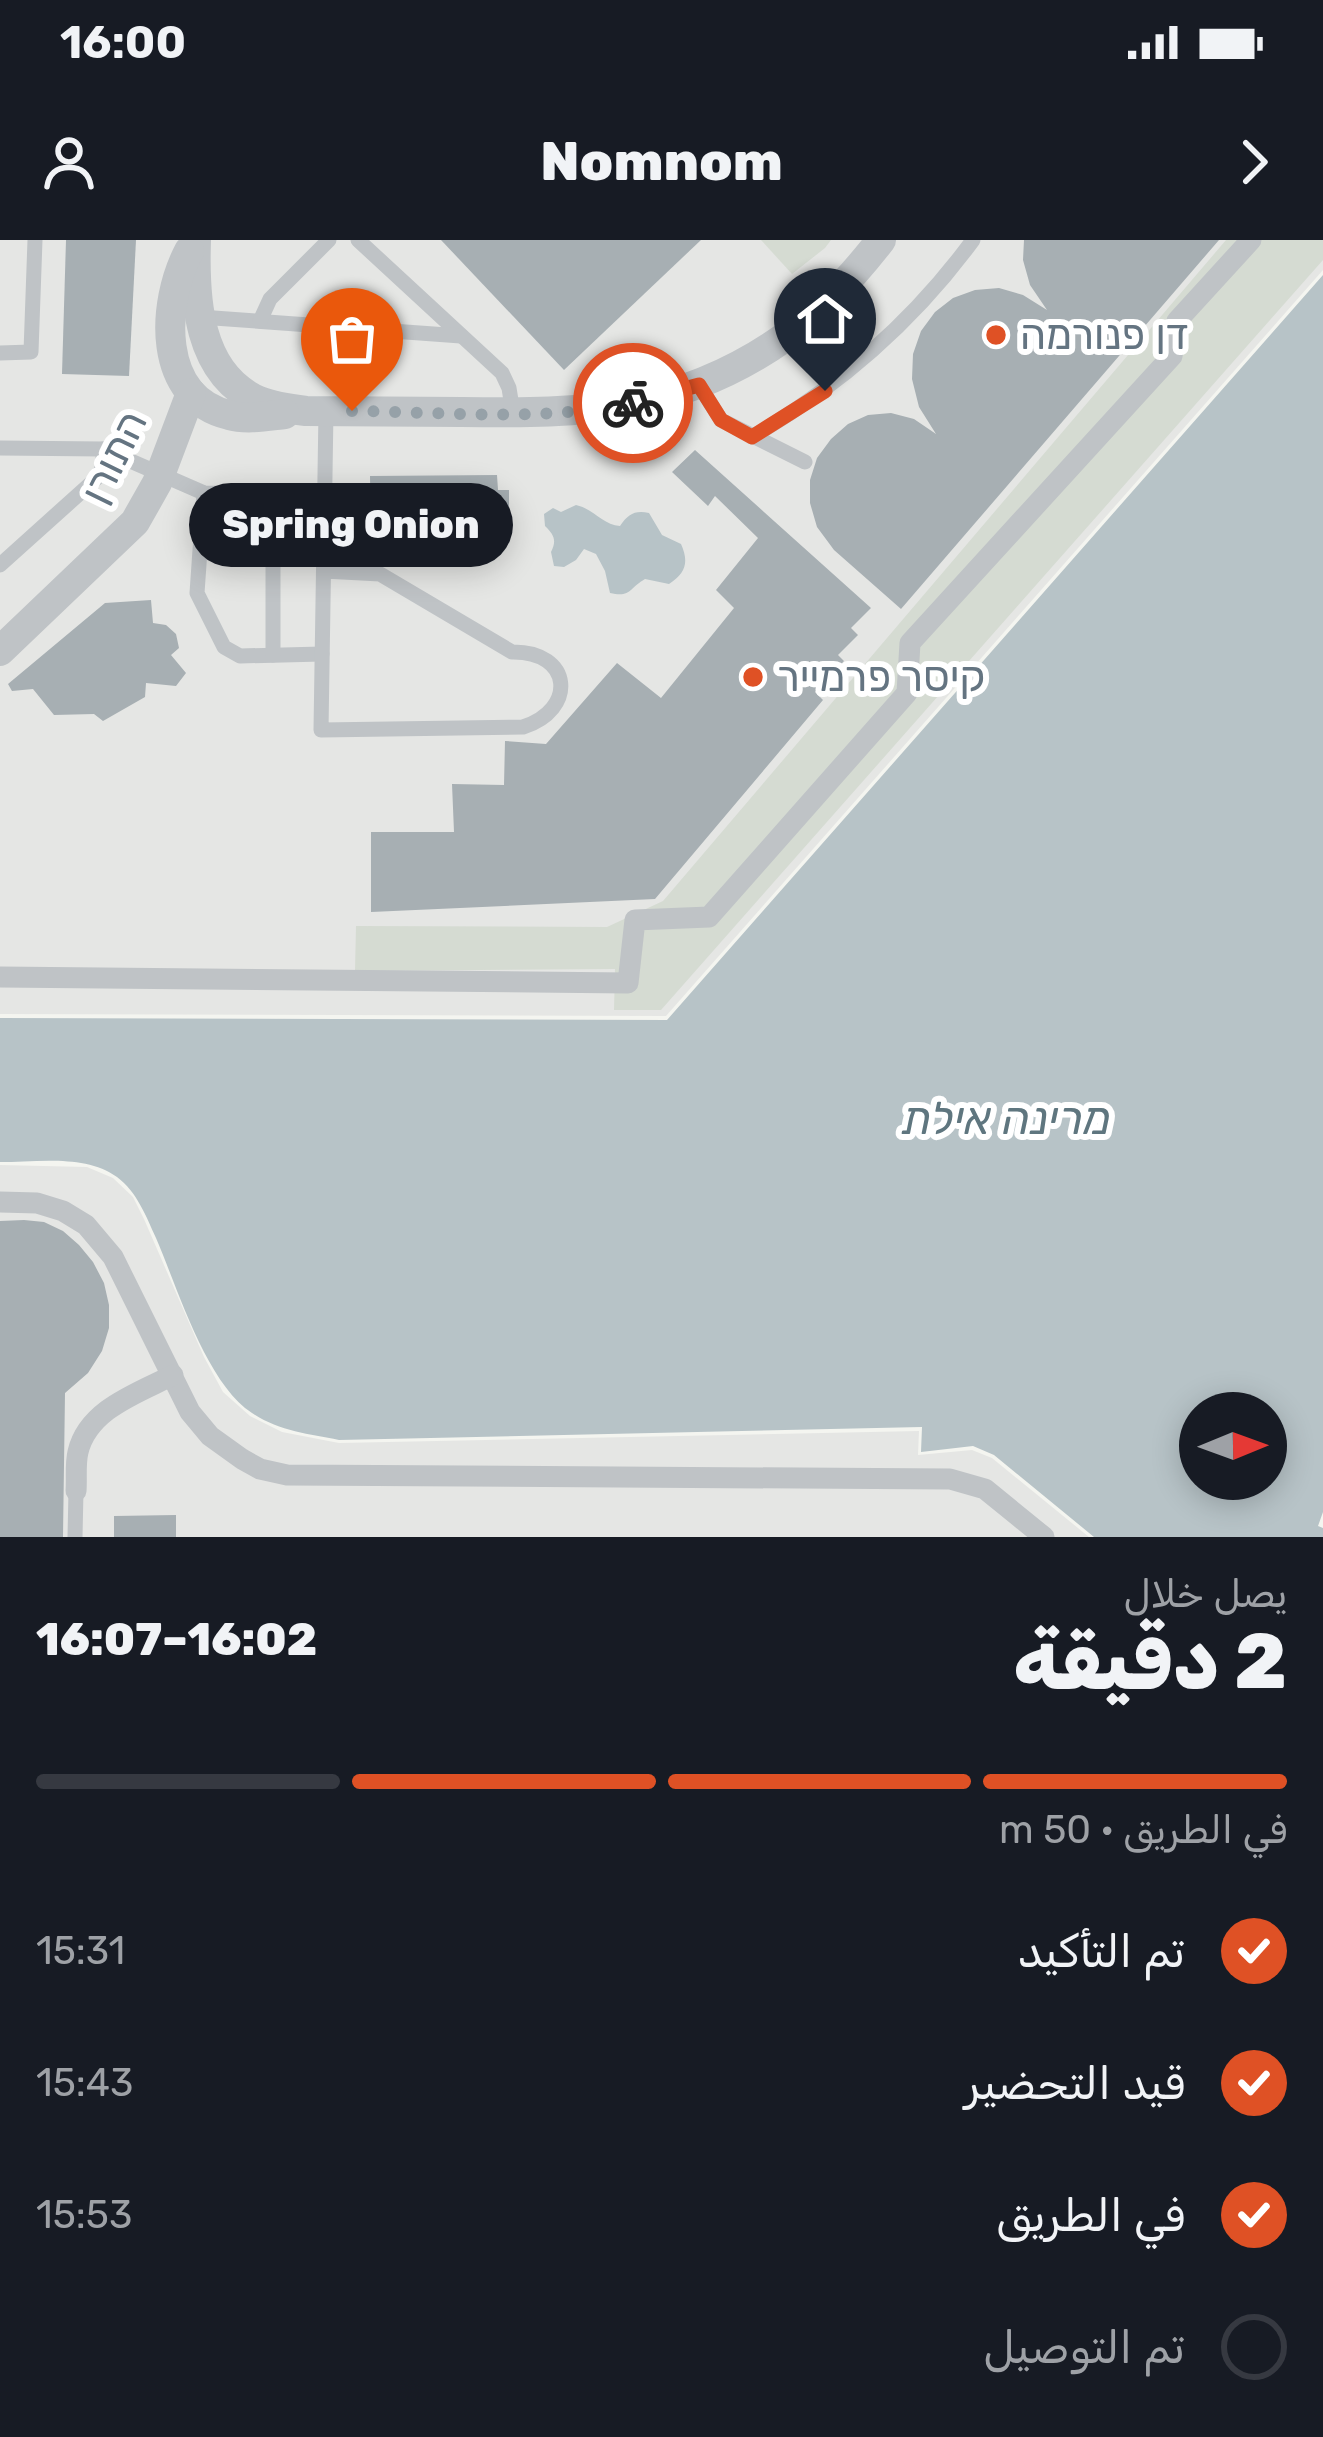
<!DOCTYPE html>
<html lang="ar">
<head>
<meta charset="utf-8">
<style>
	body { margin:0; font-family:Rubik,Cairo,"Noto Sans Hebrew",sans-serif; background:#20242c; color:#f1f3f6; direction:rtl; height:100vh; display:flex; flex-direction:column; font-size:45px; white-space:nowrap }
	* { box-sizing:border-box; margin:0 }
	p { font-size:39px; color:#9ea1a6 }
	.icon { flex:none; width:66px; height:66px; fill:none; stroke:currentColor; stroke-width:2; stroke-linecap:round; stroke-linejoin:round }
	.map { position:relative; height:1297px; overflow:hidden; direction:ltr }
	.details { display:flex; flex-direction:column; background:#171b24; flex:1 }
	.details>* { flex:none }
	.needle { width:78px; rotate:89deg }
	.controls { position:absolute; left:1179px; top:1152px; display:grid; gap:24px }
	.controls a { display:grid; place-items:center; width:108px; height:108px; border-radius:50%; background:#171b24; box-shadow:0 6px 30px #0003; font-size:60px }
	.pin { position:absolute; display:grid; place-items:center; width:102px; height:102px; color:#fff; margin:-123px -51px; border-radius:50% 50% 50% 0; rotate:-45deg; box-shadow:0 0 12px #0007 }
	.pin .icon { rotate:45deg }
	.courier { position:absolute; display:grid; place-items:center; width:120px; height:120px; margin:-60px; border:9px solid #df5125; border-radius:50%; background:#fff; color:#222; box-shadow:0 3px 15px #0007 }
	.bubble { position:absolute; height:84px; border-radius:42px; background:#171b24; box-shadow:0 6px 30px #0003; font-size:39px; font-weight:800; line-height:84px; text-align:center; direction:rtl }
	.summary em { font-style:normal; font-weight:800 }
	.summary div { display:flex; flex-direction:column-reverse }
	.summary { display:flex; align-items:center; justify-content:space-between; height:204px; padding:0 36px }
	h1 { font-size:78px; font-weight:800; line-height:90px }
	.bar { display:grid; grid-template-columns:repeat(4,1fr); gap:18px 12px; align-content:center; height:144px; padding:0 36px }
	.bar i { height:15px; border-radius:9px; background:#363941 }
	.bar .selected { background:#df5125 }
	.bar p { grid-column:span 4 }
	ol { padding:0 36px; list-style:none }
	li { display:flex; align-items:center; gap:36px; height:132px }
	li p { margin-inline-start:auto }
	li .icon { padding:12px; border-radius:50%; background:#df5125; color:#fff; stroke-width:4 }
	li:last-child { color:#9ea1a6 }
	li i { width:66px; height:66px; border:6px solid #363941; border-radius:50% }
	.status { display:flex; justify-content:space-between; align-items:center; height:84px; padding:0 60px; background:#171b24; direction:ltr }
	.status svg { height:33px; fill:currentColor }
	header { display:flex; justify-content:space-between; align-items:center; height:156px; padding:0 36px; background:#171b24; font-size:54px; font-weight:800 }
	.map>svg:first-child { display:block }
	.built { fill:#e5e6e4 }
	.green { fill:#d5dbd2 }
	.water { fill:#b7c3c7; fill-rule:evenodd }
	.building { fill:#a7afb3 }
	.lines { fill:none; stroke-linecap:round; stroke-linejoin:round }
	.service { stroke:#bfc3c6; stroke-width:15 }
	.pedestrian { stroke:#bfc3c6; stroke-width:21 }
	.minor { stroke:#bfc3c6; stroke-width:30 }
	.done { stroke:#96a1a8; stroke-width:12; stroke-dasharray:0 21.6 }
	.route { stroke:#df5125; stroke-width:15 }
	.poi-dot { fill:#df5125; stroke:#fff; stroke-width:4.5 }
	.labels { text-anchor:middle; dominant-baseline:central; stroke-width:12; stroke-linejoin:round; paint-order:stroke }
	.poi-label { font-size:42px; fill:#647481; stroke:#fff; text-anchor:start }
	.street-label { font-size:42px; fill:#647481; stroke:#fff }
	.water-label { font-size:45px; font-style:italic; fill:#5f767f; stroke:#fff }
</style>
</head>
<body>
<div class="status"><b>16:00</b><svg viewBox="0 0 49 12"><path d="M0 12V9h3v3zM5 12V6h3v6zM10 12V3h3v9zM15 12V0h3v12zM26 1h20v11H26zM47 4h2v5h-2z"/></svg></div>
<header><svg class="icon" aria-label="forward" viewBox="0 0 24 24"><path d="M9 5l7 7-7 7"/></svg>Nomnom<svg class="icon" aria-label="person" viewBox="0 0 24 24"><circle cx="12" cy="8" r="4"/><path d="M4 21q1-7 8-7t8 7"/></svg></header>
<div class="map">
<svg width="1323" height="1297" viewBox="0 0 1323 1297">
	<rect width="100%" height="100%" fill="#f4f5f0"/>
	<g class="built">
		<polygon points="0,0 1323,0 1323,30 666,776 0,774"/>
		<polygon points="0,925 87,927 113,938 133,957 144,979 204,1117 223,1152 250,1176 282,1192 339,1203 919,1191 918,1215 972,1210 992,1218 1089,1297 0,1297"/>
	</g>
	<g class="green">
		<polygon points="761,0 831,0 825,8 792,34"/>
		<polygon points="1226,0 1323,0 1323,20 661,770 614,770 615,729 355,731 356,686 607,687 663,661"/>
	</g>
	<g class="water">
		<path d="M 1323,35 L 1323,1272 L 1318,1286 L 1323,1288 L 1323,1297 L 1094,1297 L 994,1215 L 973,1206 L 921,1212 L 922,1187 L 339,1200 C 309,1194 278,1191 252,1173 C 206,1143 178,1049 156,998 C 146,976 137,952 117,937 C 86,914 36,922 0,922 L 0,778 L 667,780 ZM 1200,1173 L 1266,1173 L 1266,1239 L 1200,1239 Z"/>
		<path d="M 576,265 C 594,269 603,285 620,286 C 628,274 635,270 649,273 L 662,295 L 681,304 C 689,322 686,333 669,344 L 645,339 C 629,348 631,358 610,353 L 605,331 L 596,314 L 584,309 L 576,320 L 564,327 L 554,326 L 551,312 C 557,300 554,295 545,286 L 544,274 L 553,268 L 561,272 Z"/>
	</g>
	<g class="building">
		<polygon points="66,0 136,0 129,136 62,134"/>
		<polygon points="441,0 701,0 564,130"/>
		<polygon points="1024,0 1219,0 901,369 834,310 817,287 810,263 810,240 817,218 831,199 848,184 868,175 891,173 914,179 936,194 919,167 912,139 913,114 921,91 935,72 953,58 975,50 999,48 1023,55 1047,70 1030,45 1023,20"/>
		<polygon points="695,210 871,368 851,388 858,395 838,415 844,421 815,452 823,460 655,659 371,672 371,592 454,592 452,544 504,545 505,501 546,504 617,423 661,458 734,368 716,350 758,298 715,256 708,266 672,232"/>
		<polygon points="497,235 498,250 509,250 509,293 501,293 501,301 490,301 491,314 399,315 399,299 371,300 370,236"/>
		<polygon points="151,360 153,383 166,385 176,394 179,408 171,415 186,433 176,446 146,443 145,457 103,481 94,474 54,475 33,449 12,451 8,444 105,363"/>
		<polygon points="24,980 44,982 63,991 79,1005 93,1022 104,1043 109,1065 109,1088 102,1111 88,1133 65,1153 63,1297 0,1297 0,981"/>
		<polygon points="176,1275 176,1297 114,1297 114,1276"/>
	</g>
	<g class="lines">
		<g class="service">
			<polyline points="358,0 502,133 509,148 513,173"/>
			<polyline points="200,77 461,96"/>
			<polyline points="260,81 270,59 329,0"/>
			<polyline points="0,113 31,112 35,0"/>
			<polyline points="699,145 721,180 805,222"/>
			<path d="M 752,197 C 839,146 913,82 973,0"/>
			<polyline points="0,208 103,209 204,253 325,255"/>
			<polyline points="204,253 197,353 224,407 240,416 322,414"/>
			<polyline points="0,325 99,236 103,225 103,209"/>
			<path d="M 324,331 L 380,334 L 512,412 C 573,411 577,470 523,487 L 321,490 L 326,171"/>
			<polyline points="273,415 273,254"/>
			<polyline points="75,1297 76,1251"/>
		</g>
		<g class="pedestrian">
			<polyline points="0,737 628,743 635,680 709,677 907,453 910,403 1172,116 1177,81 1251,0"/>
			<polyline points="0,962 37,963 63,971 86,985 113,1017 190,1172 210,1196 242,1219 260,1229 287,1235 950,1239 985,1249 1044,1297"/>
			<path d="M 76,1251 C 77,1238 75,1224 78,1212 C 88,1169 138,1153 173,1135"/>
		</g>
		<g class="minor">
			<path d="M 196,0 C 194,58 197,134 259,161 C 274,167 290,169 306,171 C 358,171 410,172 462,172 C 584,174 681,171 785,97 C 822,70 853,36 881,0"/>
			<path d="M 189,11 C 161,64 157,158 229,175 C 247,180 267,176 285,174"/>
			<polyline points="0,411 135,282 157,243 191,153"/>
		</g>
	</g>
	<g class="lines">
		<path class="done" d="M 352,171 C 445,172 542,182 633,163"/>
		<polyline class="route" points="633,163 699,145 721,180 752,197 825,151"/>
	</g>
	<g class="poi-dot">
		<circle cx="996" cy="95" r="12"/>
		<circle cx="753" cy="437" r="12"/>
	</g>
	<g class="labels">
		<g class="poi-label">
			<text x="1020" y="95">דן פנורמה</text>
			<text x="777" y="437">קיסר פרמייר</text>
		</g>
		<g class="street-label">
			<text transform="translate(114 217) rotate(-64)">התורן</text>
		</g>
		<g class="water-label">
			<text x="1006" y="878">מרינה אילת</text>
		</g>
	</g>
</svg>
<div class="controls">
<a><svg class="needle" viewBox="-14 -14 28 28"><path d="M0-13l5 13h-10z" fill="#e53935"/><path d="M0 13l5-13h-10z" fill="#9ea1a6"/></svg></a>
</div>
<div class="pin" style="left:352px;top:171px;background:#ea580c"><svg class="icon" aria-label="bag" viewBox="0 0 24 24"><path d="M5 8h14l-1 12H6zM9 8a3 3 0 0 1 6 0"/></svg></div>
<div class="pin" style="left:825px;top:151px;background:#1f2937"><svg class="icon" aria-label="home" viewBox="0 0 24 24"><path d="M3 11l9-7 9 7M6 9v11h12V9"/></svg></div>
<div class="courier" style="left:633px;top:163px"><svg class="icon" aria-label="bike" viewBox="0 0 24 24"><circle cx="6" cy="16" r="4"/><circle cx="18" cy="16" r="4"/><path d="M6 16l4-8h5l3 8M10 8l3 8H6M13 5h3"/></svg></div>
<div class="bubble" style="left:189px;top:243px;width:324px">Spring Onion</div>
</div>
<section class="details">
<div class="summary"><div><h1>2 دقيقة</h1><p>يصل خلال</p></div><em>16:02–16:07</em></div>
<div class="bar"><i class="selected"></i><i class="selected"></i><i class="selected"></i><i></i><p>في الطريق · 50 m</p></div>
<ol>
<li><svg class="icon" aria-label="check" viewBox="0 0 24 24"><path d="M5 12l5 5 9-10"/></svg>تم التأكيد<p>15:31</p></li>
<li><svg class="icon" aria-label="check" viewBox="0 0 24 24"><path d="M5 12l5 5 9-10"/></svg>قيد التحضير<p>15:43</p></li>
<li><svg class="icon" aria-label="check" viewBox="0 0 24 24"><path d="M5 12l5 5 9-10"/></svg>في الطريق<p>15:53</p></li>
<li><i></i>تم التوصيل</li>
</ol>
</section>
</body>
</html>
